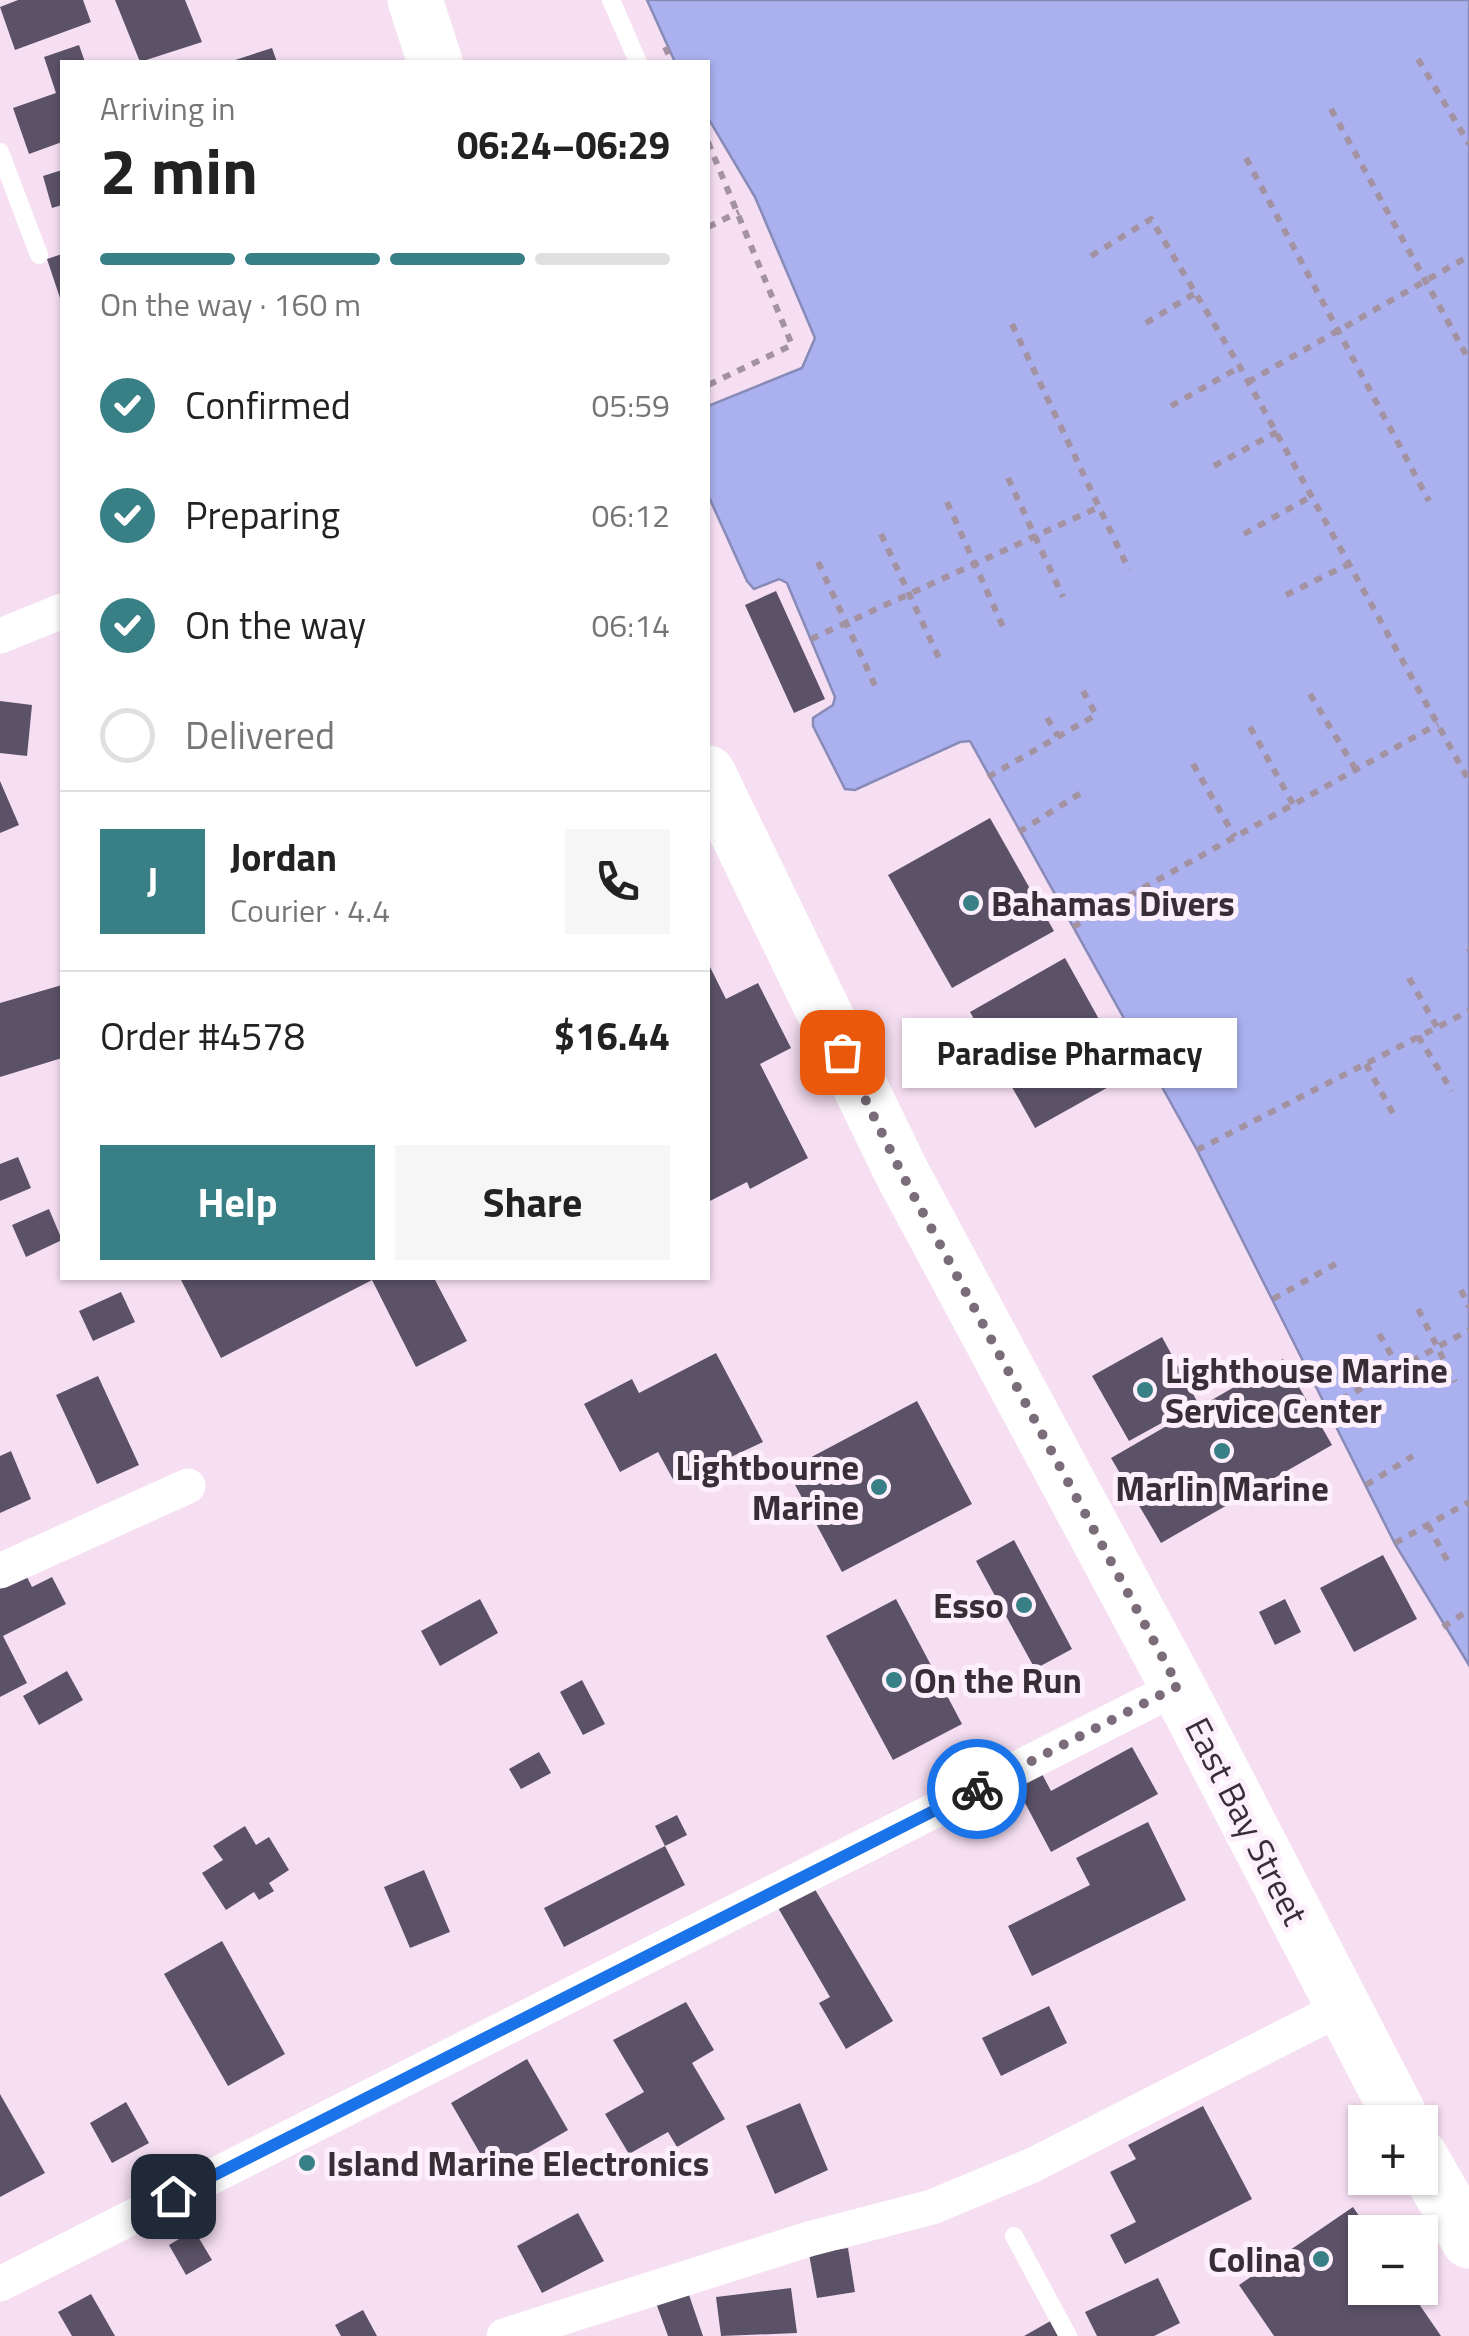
<!DOCTYPE html>
<html lang="en">
<head>
<meta charset="utf-8">
<style>
	body { margin:0; font-family:"Titillium Web",sans-serif; background:#f6f6f6; color:#222; height:100vh; display:flex; flex-direction:column; font-size:38px; white-space:nowrap }
	* { box-sizing:border-box; margin:0 }
	p { font-size:32px; color:#767676 }
	.icon { flex:none; width:55px; height:55px; fill:none; stroke:currentColor; stroke-width:2; stroke-linecap:round; stroke-linejoin:round }
	.map { position:relative; flex:1; overflow:hidden }
	.side { position:absolute; left:60px; top:60px; width:650px; height:1220px; display:flex; flex-direction:column; background:#fff; border-radius:0px; box-shadow:0 2px 8px #0004 }
	.side>* { flex:none }
	.tools { position:absolute; left:1348px; top:2105px; display:grid; gap:20px }
	.tools a { display:grid; place-items:center; width:90px; height:90px; border-radius:0px; background:#fff; box-shadow:0 2px 8px #0004; font-size:50px }
	.pin { position:absolute; display:grid; place-items:center; width:85px; height:85px; color:#fff; margin:-42px; border-radius:20px; box-shadow:0 5px 15px #0006 }
	.courier { position:absolute; display:grid; place-items:center; width:100px; height:100px; margin:-50px; border:8px solid #1a73e8; border-radius:50%; background:#fff; color:#222; box-shadow:0 2px 12px #0007 }
	.bubble { position:absolute; height:70px; border-radius:0px; background:#fff; box-shadow:0 2px 8px #0004; font-size:32px; font-weight:700; line-height:70px; text-align:center }
	.overview em { font-style:normal; font-weight:700 }
	.overview div { display:flex; flex-direction:column-reverse }
	.overview { display:flex; align-items:center; justify-content:space-between; height:170px; padding:0 40px }
	h1 { font-size:65px; font-weight:700; line-height:75px }
	.bar { display:grid; grid-template-columns:repeat(4,1fr); gap:15px 10px; align-content:center; height:120px; padding:0 40px }
	.bar i { height:12px; border-radius:8px; background:#e0e0e0 }
	.bar .on { background:#388086 }
	.bar p { grid-column:span 4 }
	.line { display:flex; align-items:center; gap:25px; padding:0 40px; border-top:2px solid #e0e0e0 }
	.line div { flex:1 }
	.round { display:grid; place-items:center; flex:none; width:105px; height:105px; border-radius:0px; background:#f6f6f6 }
	ol { padding:0 40px; list-style:none }
	li { display:flex; align-items:center; gap:30px; height:110px }
	li p { margin-inline-start:auto }
	li .icon { padding:10px; border-radius:50%; background:#388086; color:#fff; stroke-width:4 }
	li:last-child { color:#767676 }
	li i { width:55px; height:55px; border:5px solid #e0e0e0; border-radius:50% }
	.primary-button { display:flex; gap:20px; margin-top:auto; padding:20px 40px }
	.primary-button a { flex:1; height:115px; border-radius:0px; background:#388086; color:#fff; font-size:40px; font-weight:700; line-height:115px; text-align:center }
	.primary-button a+a { background:#f6f6f6; color:#222 }
	.map>svg:first-child { display:block }
	.water { fill:#abb1ee; stroke:#888ab7; stroke-width:2.5 }
	.building { fill:#5b5268 }
	.lines { fill:none; stroke-linecap:round; stroke-linejoin:round }
	.path { stroke:#a392a1; stroke-width:6; stroke-dasharray:8 8; stroke-linecap:butt }
	.lane { stroke:#fff; stroke-width:18 }
	.street { stroke:#fff; stroke-width:35 }
	.highway { stroke:#fff; stroke-width:55 }
	.done { stroke:#7a6c78; stroke-width:10; stroke-dasharray:0 18 }
	.route { stroke:#1a73e8; stroke-width:12 }
	.poi-dot { fill:#388086; stroke:#fdeffb; stroke-width:4 }
	.labels { text-anchor:middle; dominant-baseline:central; stroke-width:10; stroke-linejoin:round; paint-order:stroke }
	.poi-label { font-size:35px; font-weight:bold; fill:#372e36; stroke:#fdeffb; text-anchor:start }
	.street-label { font-size:35px; fill:#372e36; stroke:#fdeffb }
</style>
</head>
<body>
<div class="map">
<svg width="1469" height="2336" viewBox="0 0 1469 2336">
	<rect width="100%" height="100%" fill="#f6dff3"/>
	<polygon class="water" points="647,0 1469,0 1469,1665 1395,1544 1197,1150 970,741 960,742 855,790 845,789 813,726 813,718 833,705 835,697 787,583 779,579 754,589 747,581 708,495 708,406 802,368 815,338 755,197 708,118 708,62 675,62"/>
	<g class="building">
		<polygon points="18,0 83,0 91,22 15,50 0,7"/>
		<polygon points="115,0 185,0 202,42 140,62"/>
		<polygon points="79,45 85,62 62,62 62,142 29,154 13,108 56,93 44,57"/>
		<polygon points="272,48 277,62 229,62"/>
		<polygon points="62,170 62,205 52,208 43,176"/>
		<polygon points="62,254 62,304 47,259"/>
		<polygon points="776,591 825,699 794,713 745,605"/>
		<polygon points="0,701 32,705 27,756 0,753"/>
		<polygon points="0,781 19,825 0,833"/>
		<polygon points="990,818 1054,931 952,988 888,875"/>
		<polygon points="1065,958 1130,1075 1035,1128 970,1012"/>
		<polygon points="708,963 726,999 758,983 791,1048 760,1064 808,1158 750,1189 747,1182 708,1202"/>
		<polygon points="62,985 62,1058 0,1077 0,1003"/>
		<polygon points="18,1157 31,1188 0,1201 0,1164"/>
		<polygon points="49,1209 62,1240 26,1257 12,1225"/>
		<polygon points="180,1278 434,1278 467,1341 416,1367 372,1280 221,1358"/>
		<polygon points="121,1292 135,1322 93,1341 79,1311"/>
		<polygon points="1162,1337 1198,1403 1129,1441 1092,1376"/>
		<polygon points="716,1353 763,1442 675,1483 658,1452 620,1472 584,1404 632,1379 639,1393"/>
		<polygon points="1283,1359 1332,1445 1161,1543 1111,1458"/>
		<polygon points="98,1376 139,1465 97,1484 56,1395"/>
		<polygon points="917,1401 972,1504 842,1572 787,1470"/>
		<polygon points="11,1451 31,1499 0,1513 0,1456"/>
		<polygon points="1014,1540 1072,1649 1035,1669 976,1561"/>
		<polygon points="1383,1555 1417,1619 1354,1652 1320,1588"/>
		<polygon points="24,1571 32,1587 52,1577 66,1604 3,1636 27,1683 0,1697 0,1583"/>
		<polygon points="480,1599 498,1633 440,1666 421,1631"/>
		<polygon points="896,1599 962,1724 893,1760 826,1636"/>
		<polygon points="1285,1599 1301,1632 1275,1645 1259,1612"/>
		<polygon points="67,1671 83,1700 39,1725 23,1696"/>
		<polygon points="582,1680 605,1724 583,1735 560,1692"/>
		<polygon points="1132,1747 1158,1794 1051,1852 1016,1786 1041,1772 1051,1791"/>
		<polygon points="539,1752 551,1773 521,1789 509,1769"/>
		<polygon points="677,1815 687,1835 665,1846 685,1885 564,1947 544,1908 665,1846 655,1826"/>
		<polygon points="1148,1822 1186,1900 1032,1976 1008,1926 1090,1885 1076,1858"/>
		<polygon points="245,1826 256,1845 269,1837 289,1870 269,1883 274,1891 259,1900 254,1892 226,1910 202,1873 223,1860 213,1846"/>
		<polygon points="424,1870 450,1932 410,1948 384,1887"/>
		<polygon points="813,1886 893,2021 846,2049 819,2003 830,1997 777,1906"/>
		<polygon points="222,1941 285,2054 228,2086 164,1974"/>
		<polygon points="686,2002 714,2050 692,2063 725,2119 677,2147 668,2132 629,2154 605,2114 644,2092 613,2040"/>
		<polygon points="1049,2006 1067,2043 1001,2076 982,2038"/>
		<polygon points="527,2059 568,2130 492,2174 451,2103"/>
		<polygon points="0,2094 45,2173 0,2197"/>
		<polygon points="126,2102 149,2143 112,2163 90,2123"/>
		<polygon points="800,2103 828,2170 775,2194 746,2126"/>
		<polygon points="1203,2106 1252,2199 1125,2264 1110,2235 1136,2222 1110,2172 1136,2159 1128,2145"/>
		<polygon points="1353,2207 1370,2232 1365,2232 1365,2288 1408,2288 1441,2336 1274,2336 1239,2285"/>
		<polygon points="578,2213 604,2261 542,2293 517,2246"/>
		<polygon points="194,2230 212,2260 186,2275 169,2245"/>
		<polygon points="848,2248 855,2292 817,2298 809,2254"/>
		<polygon points="1158,2278 1180,2323 1154,2336 1097,2336 1085,2312"/>
		<polygon points="791,2288 797,2333 721,2336 716,2297"/>
		<polygon points="688,2292 703,2336 668,2336 656,2303"/>
		<polygon points="91,2294 115,2336 72,2336 58,2312"/>
		<polygon points="363,2310 377,2336 341,2336 335,2325"/>
		<polygon points="1054,2319 1063,2336 1024,2336"/>
	</g>
	<g class="lines">
		<g class="path">
			<polyline points="665,47 672,62"/>
			<polyline points="1418,59 1469,144"/>
			<polyline points="1331,109 1469,360"/>
			<polyline points="708,142 792,345 708,385"/>
			<polyline points="1246,158 1429,501"/>
			<polyline points="708,227 739,212"/>
			<polyline points="1091,256 1151,219 1240,367 1468,779"/>
			<polyline points="1146,323 1197,292"/>
			<polyline points="1012,324 1129,570"/>
			<polyline points="1248,382 1469,256"/>
			<polyline points="1171,406 1240,367"/>
			<polyline points="1214,466 1277,432"/>
			<polyline points="1008,478 1063,597"/>
			<polyline points="947,502 1004,629"/>
			<polyline points="881,534 940,660"/>
			<polyline points="1244,534 1312,496"/>
			<polyline points="818,562 877,690"/>
			<polyline points="1286,595 1349,564"/>
			<polyline points="811,639 1099,507"/>
			<polyline points="1310,694 1356,770"/>
			<polyline points="1047,718 1058,736"/>
			<polyline points="1250,727 1293,804"/>
			<polyline points="1193,764 1235,837"/>
			<polyline points="988,777 1096,715 1083,691"/>
			<polyline points="1019,832 1084,791"/>
			<polyline points="1073,927 1438,724"/>
			<polyline points="1468,948 1469,949"/>
			<polyline points="1409,978 1437,1027"/>
			<polyline points="1418,1036 1452,1091"/>
			<polyline points="1366,1064 1396,1119"/>
			<polyline points="1197,1150 1469,1011"/>
			<polyline points="1461,1290 1469,1307"/>
			<polyline points="1273,1299 1339,1262"/>
			<polyline points="1418,1309 1455,1382"/>
			<polyline points="1379,1334 1399,1368"/>
			<polyline points="1327,1407 1469,1330"/>
			<polyline points="1366,1485 1413,1456"/>
			<polyline points="1428,1525 1448,1562"/>
			<polyline points="1395,1543 1469,1502"/>
			<polyline points="1443,1627 1469,1610"/>
		</g>
		<g class="lane">
			<polyline points="611,0 638,62"/>
			<polyline points="0,152 39,255"/>
			<polyline points="1014,2236 1068,2336"/>
		</g>
		<g class="street">
			<polyline points="0,636 62,611"/>
			<polyline points="0,1571 188,1486"/>
			<polyline points="0,2284 1178,1687"/>
			<polyline points="504,2336 809,2239 932,2207 1033,2165 1345,2006"/>
		</g>
		<g class="highway">
			<polyline points="415,0 435,62"/>
			<polyline points="708,773 902,1173 1178,1687 1403,2122"/>
			<polyline points="1420,2156 1469,2241"/>
		</g>
	</g>
	<g class="lines">
		<polyline class="done" points="842,1052 902,1174 1178,1686 977,1789"/>
		<polyline class="route" points="173,2196 977,1789"/>
	</g>
	<g class="poi-dot">
		<circle cx="971" cy="903" r="10"/>
		<circle cx="1145" cy="1390" r="10"/>
		<circle cx="1222" cy="1451" r="10"/>
		<circle cx="879" cy="1487" r="10"/>
		<circle cx="1024" cy="1605" r="10"/>
		<circle cx="894" cy="1680" r="10"/>
		<circle cx="307" cy="2163" r="10"/>
		<circle cx="1321" cy="2259" r="10"/>
	</g>
	<g class="labels">
		<g class="poi-label">
			<text x="991" y="903">Bahamas Divers</text>
			<text x="1165" y="1370">Lighthouse Marine<tspan x="1165" dy="40">Service Center</tspan></text>
			<text x="859" y="1467" text-anchor="end">Lightbourne<tspan x="859" dy="40">Marine</tspan></text>
			<text x="1222" y="1488" text-anchor="middle">Marlin Marine</text>
			<text x="1004" y="1605" text-anchor="end">Esso</text>
			<text x="914" y="1680">On the Run</text>
			<text x="327" y="2163">Island Marine Electronics</text>
			<text x="1301" y="2259" text-anchor="end">Colina</text>
		</g>
		<g class="street-label">
			<text transform="translate(1247 1821) rotate(63)">East Bay Street</text>
		</g>
	</g>
</svg>
<div class="tools">
<a>+</a>
<a>−</a>
</div>
<div class="pin" style="left:842px;top:1052px;background:#ea580c"><svg class="icon" aria-label="bag" viewBox="0 0 24 24"><path d="M5 8h14l-1 12H6zM9 8a3 3 0 0 1 6 0"/></svg></div>
<div class="pin" style="left:173px;top:2196px;background:#1f2937"><svg class="icon" aria-label="home" viewBox="0 0 24 24"><path d="M3 11l9-7 9 7M6 9v11h12V9"/></svg></div>
<div class="courier" style="left:977px;top:1789px"><svg class="icon" aria-label="bike" viewBox="0 0 24 24"><circle cx="6" cy="16" r="4"/><circle cx="18" cy="16" r="4"/><path d="M6 16l4-8h5l3 8M10 8l3 8H6M13 5h3"/></svg></div>
<div class="bubble" style="left:902px;top:1018px;width:335px">Paradise Pharmacy</div>
<section class="side">
<div class="overview"><div><h1>2 min</h1><p>Arriving in</p></div><em>06:24–06:29</em></div>
<div class="bar"><i class="on"></i><i class="on"></i><i class="on"></i><i></i><p>On the way · 160 m</p></div>
<ol>
<li><svg class="icon" aria-label="check" viewBox="0 0 24 24"><path d="M5 12l5 5 9-10"/></svg>Confirmed<p>05:59</p></li>
<li><svg class="icon" aria-label="check" viewBox="0 0 24 24"><path d="M5 12l5 5 9-10"/></svg>Preparing<p>06:12</p></li>
<li><svg class="icon" aria-label="check" viewBox="0 0 24 24"><path d="M5 12l5 5 9-10"/></svg>On the way<p>06:14</p></li>
<li><i></i>Delivered</li>
</ol>
<div class="line" style="height:180px"><b class="round" style="background:#388086;color:#fff">J</b><div><b>Jordan</b><p>Courier · 4.4</p></div><a class="round"><svg class="icon" aria-label="phone" viewBox="0 0 24 24"><path d="M5 4h4l2 5-3 2q2 4 5 5l2-3 5 2v4C11 20 4 13 5 4z"/></svg></a></div>
<div class="line" style="height:130px"><div>Order #4578</div><b>$16.44</b></div>
<div class="primary-button"><a>Help</a><a>Share</a></div>
</section>
</div>
</body>
</html>
